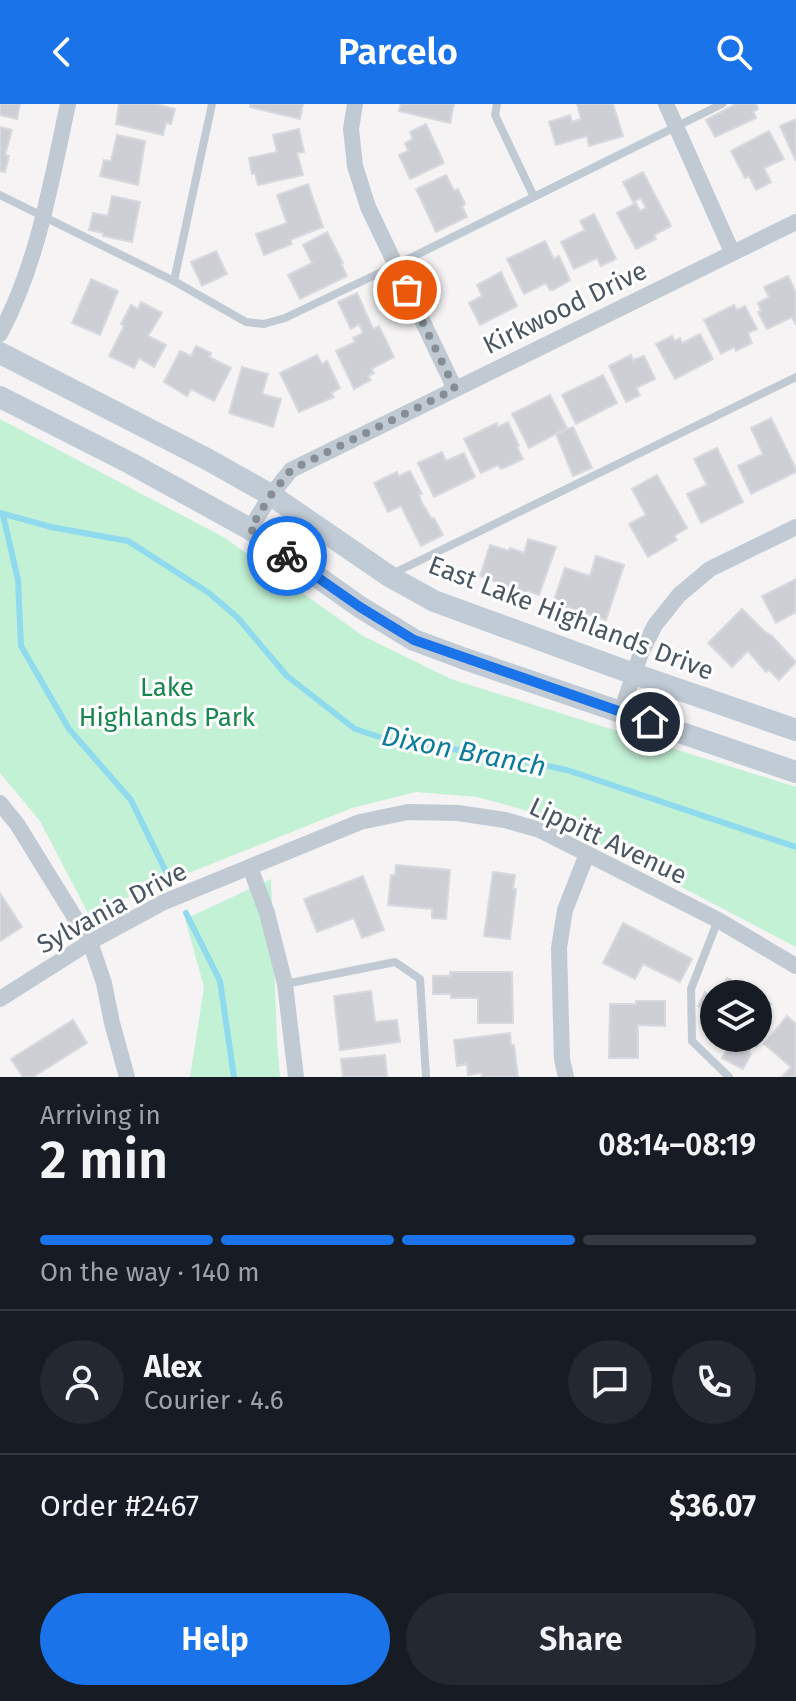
<!DOCTYPE html>
<html lang="en">
<head>
<meta charset="utf-8">
<style>
	body { margin:0; font-family:"Fira Sans",sans-serif; background:#242831; color:#f1f3f6; height:100vh; display:flex; flex-direction:column; font-size:30px; white-space:nowrap }
	* { box-sizing:border-box; margin:0 }
	p { font-size:26px; color:#9ea1a6 }
	.icon { flex:none; width:44px; height:44px; fill:none; stroke:currentColor; stroke-width:2; stroke-linecap:round; stroke-linejoin:round }
	.map { position:relative; height:973px; overflow:hidden }
	.drawer { display:flex; flex-direction:column; background:#171b24; flex:1 }
	.drawer>* { flex:none }
	.controls { position:absolute; left:700px; top:876px; display:grid; gap:16px }
	.controls a { display:grid; place-items:center; width:72px; height:72px; border-radius:50%; background:#171b24; box-shadow:0 2px 6px #0004; font-size:40px }
	.pin { position:absolute; display:grid; place-items:center; width:68px; height:68px; color:#fff; margin:-34px; border:4px solid #fff; border-radius:50%; box-shadow:0 2px 8px #0007 }
	.courier { position:absolute; display:grid; place-items:center; width:80px; height:80px; margin:-40px; border:6px solid #1a73e8; border-radius:50%; background:#fff; color:#222; box-shadow:0 2px 10px #0007 }
	.head em { font-style:normal; font-weight:600 }
	.head div { display:flex; flex-direction:column-reverse }
	.head { display:flex; align-items:center; justify-content:space-between; height:136px; padding:0 40px }
	h1 { font-size:52px; font-weight:600; line-height:60px }
	.bar { display:grid; grid-template-columns:repeat(4,1fr); gap:12px 8px; align-content:center; height:96px; padding:0 40px }
	.bar i { height:10px; border-radius:6px; background:#363941 }
	.bar .current { background:#1a73e8 }
	.bar p { grid-column:span 4 }
	.line { display:flex; align-items:center; gap:20px; padding:0 40px; border-top:2px solid #363941 }
	.line div { flex:1 }
	.round { display:grid; place-items:center; flex:none; width:84px; height:84px; border-radius:42px; background:#242831 }
	.cta { display:flex; gap:16px; margin-top:auto; padding:16px 40px }
	.cta a { flex:1; height:92px; border-radius:48px; background:#1a73e8; color:#fff; font-size:32px; font-weight:600; line-height:92px; text-align:center }
	.cta a+a { background:#242831; color:#f1f3f6 }
	header { display:flex; justify-content:space-between; align-items:center; height:104px; padding:0 40px; background:#1a73e8; color:#fff; font-size:36px; font-weight:600 }
	.map>svg:first-child { display:block }
	.green { fill:#c3f1d5 }
	.lines { fill:none; stroke-linecap:round; stroke-linejoin:round }
	.stream { stroke:#90daee; stroke-width:6 }
	.building { fill:#cdcfd5; stroke:#d7d9de; stroke-width:2 }
	.lane { stroke:#c1cad2; stroke-width:8 }
	.street { stroke:#c1cad2; stroke-width:16 }
	.secondary { stroke:#c1cbd6; stroke-width:22 }
	.done { stroke:#868d94; stroke-width:8; stroke-dasharray:0 14.4 }
	.route { stroke:#1a73e8; stroke-width:10 }
	.labels { text-anchor:middle; dominant-baseline:central; stroke-width:6; stroke-linejoin:round; paint-order:stroke }
	.street-label { font-size:26px; fill:#4a5661; stroke:#fff }
	.park-label { font-size:26px; fill:#17864f; stroke:#fff }
	.water-label { font-size:28px; font-style:italic; fill:#0c7c9b; stroke:#fff }
</style>
</head>
<body>
<header><svg class="icon" aria-label="back" viewBox="0 0 24 24"><path d="M15 5l-7 7 7 7"/></svg>Parcelo<svg class="icon" aria-label="search" viewBox="0 0 24 24"><circle cx="10" cy="10" r="6"/><path d="M15 15l6 6"/></svg></header>
<div class="map">
<svg width="796" height="973" viewBox="0 0 796 973">
	<rect width="100%" height="100%" fill="#f5f3f3"/>
	<g class="green">
		<polygon points="0,315 225,434 363,532 451,575 796,683 796,843 546,712 477,693 416,688 352,704 88,809 40,717 0,669"/>
		<polygon points="271,775 277,937 280,973 190,973 204,883 185,815"/>
	</g>
	<g class="lines">
		<g class="stream">
			<polyline points="0,409 51,423 128,437 209,489 237,513 287,572 355,625 407,642 477,647 567,666 796,743"/>
			<polyline points="3,411 18,476 21,542 69,625 131,696 172,780"/>
			<polyline points="186,809 220,877 234,973"/>
		</g>
	</g>
	<g class="building">
		<polygon points="0,0 20,0 17,15 0,11"/>
		<polygon points="119,0 155,0 175,5 171,20 166,19 163,31 116,20"/>
		<polygon points="250,0 303,0 300,15 250,3"/>
		<polygon points="401,0 454,0 450,19 399,7"/>
		<polygon points="577,0 613,0 623,32 589,42 587,32 556,41 549,18 570,11 572,18 581,15"/>
		<polygon points="736,0 756,0 758,5 753,8 756,14 715,33 706,16"/>
		<polygon points="796,15 796,57 780,22"/>
		<polygon points="426,20 444,59 410,75 399,51 408,47 405,39 413,35 410,28"/>
		<polygon points="0,23 12,26 5,51 9,52 5,68 0,67"/>
		<polygon points="299,25 304,48 297,49 303,71 258,81 255,69 252,70 249,54 277,48 273,31"/>
		<polygon points="769,27 784,55 764,64 771,78 756,86 749,72 745,74 731,47"/>
		<polygon points="117,31 145,37 138,81 100,72 104,56 111,57"/>
		<polygon points="643,68 671,122 654,131 656,135 636,145 617,109 636,99 640,107 646,104 641,94 633,98 623,78"/>
		<polygon points="446,71 454,87 458,85 465,100 462,102 467,113 436,128 416,85"/>
		<polygon points="308,80 323,123 290,136 292,140 264,151 256,130 287,119 277,91"/>
		<polygon points="112,92 140,98 132,138 103,132 103,129 89,126 93,109 108,112"/>
		<polygon points="594,110 616,155 601,162 597,154 574,165 561,138 585,126 580,117"/>
		<polygon points="327,128 343,159 341,160 347,172 300,195 288,171 312,159 303,141"/>
		<polygon points="545,137 554,155 559,152 570,176 553,186 550,186 546,179 524,190 507,155"/>
		<polygon points="216,147 227,170 202,182 191,158"/>
		<polygon points="501,168 517,202 480,221 469,199 482,192 477,181"/>
		<polygon points="788,172 796,189 796,221 792,213 767,225 758,208 761,207 758,199 769,193 764,183"/>
		<polygon points="91,175 118,187 100,231 72,219"/>
		<polygon points="357,189 373,225 379,222 394,253 371,265 374,269 368,272 371,276 354,285 336,247 355,238 353,234 363,229 359,220 351,225 338,198"/>
		<polygon points="141,198 162,209 148,232 166,241 154,263 139,254 134,264 109,252 124,222 121,220 131,201 138,205"/>
		<polygon points="734,201 737,206 745,202 757,225 748,229 752,239 736,247 734,243 721,250 704,216"/>
		<polygon points="700,230 713,255 675,275 656,240 672,232 675,237 680,234 682,239"/>
		<polygon points="196,242 211,249 209,253 231,264 214,297 191,285 187,292 164,278 180,247 191,252"/>
		<polygon points="317,251 322,260 327,257 340,284 331,289 334,293 299,308 280,269"/>
		<polygon points="631,251 633,256 644,252 655,275 636,284 640,291 626,298 609,262"/>
		<polygon points="242,263 268,270 262,290 281,295 273,323 229,309"/>
		<polygon points="603,271 617,299 576,320 562,291"/>
		<polygon points="550,291 567,324 529,344 512,310"/>
		<polygon points="771,314 796,365 796,368 751,390 738,362 763,350 751,324"/>
		<polygon points="508,318 519,342 517,343 523,355 501,365 498,361 481,369 464,335 497,319 498,323"/>
		<polygon points="573,323 592,364 573,372 556,330"/>
		<polygon points="717,344 743,398 701,419 687,390 707,381 694,355"/>
		<polygon points="442,348 446,357 464,349 475,373 434,393 418,359"/>
		<polygon points="410,367 422,390 419,391 422,399 432,415 434,414 443,431 421,442 401,402 388,408 374,379 397,368 399,372"/>
		<polygon points="657,371 687,424 674,432 677,436 648,453 629,420 646,411 632,385"/>
		<polygon points="528,435 556,443 539,491 528,487 527,490 480,472 490,441 509,447 510,444 524,449"/>
		<polygon points="596,452 624,461 606,516 553,499 565,464 590,472"/>
		<polygon points="796,475 796,508 776,519 762,492"/>
		<polygon points="742,505 764,527 772,532 796,558 779,576 769,566 766,568 748,547 732,563 708,539"/>
		<polygon points="396,761 450,766 446,815 432,814 432,805 388,801 391,771 395,771"/>
		<polygon points="493,768 515,771 513,785 516,785 510,835 484,832"/>
		<polygon points="363,772 384,826 362,834 354,814 317,828 304,795"/>
		<polygon points="0,789 22,823 0,837"/>
		<polygon points="623,819 692,855 680,878 643,860 635,875 603,859"/>
		<polygon points="450,868 512,868 513,919 478,919 478,894 451,894 451,890 433,890 433,872 450,872"/>
		<polygon points="727,874 756,890 718,890"/>
		<polygon points="371,887 375,918 397,916 400,938 340,946 334,892"/>
		<polygon points="705,888 714,893 714,916 706,912 708,907 698,902"/>
		<polygon points="758,891 763,893 761,895 771,900 758,924"/>
		<polygon points="636,897 665,897 665,922 638,921 638,954 609,954 610,900 636,900"/>
		<polygon points="787,912 796,920 796,973 782,973 791,963 764,940"/>
		<polygon points="73,916 87,939 33,973 23,973 11,955"/>
		<polygon points="510,929 511,941 514,941 518,973 482,973 481,969 468,971 467,960 457,962 454,936"/>
		<polygon points="758,933 761,935 757,942 752,940 748,949 751,950 743,965 722,954 730,939 727,938 729,934"/>
		<polygon points="385,951 387,973 343,973 341,955"/>
	</g>
	<g class="lines">
		<g class="lane">
			<polyline points="497,0 495,11 534,93"/>
			<polyline points="0,91 174,177 246,218 264,220 285,214 396,161 722,0"/>
			<polyline points="174,177 212,0"/>
			<polyline points="394,469 796,273"/>
			<polyline points="718,816 691,885 692,937 729,973"/>
			<polyline points="285,880 395,858 420,875 426,973"/>
		</g>
		<g class="street">
			<polyline points="355,0 351,25 355,62 368,103 455,285"/>
			<polyline points="666,0 732,148"/>
			<path d="M 0,230 C 38,159 51,78 68,0"/>
			<polyline points="250,425 271,391 291,366 796,118"/>
			<polyline points="621,608 641,549 655,521 679,491 710,465 796,423"/>
			<polyline points="0,699 17,720 90,838 104,879 112,919 127,973"/>
			<polyline points="250,763 267,809 285,880 296,973"/>
			<polyline points="0,895 90,838 164,798 360,718 408,708 458,709 505,716 540,726 718,816 796,862"/>
			<polyline points="566,973 562,955 559,844 565,806 587,750"/>
		</g>
		<g class="secondary">
			<polyline points="0,249 205,354 271,391 389,472 434,497 634,570 796,626"/>
			<polyline points="0,293 130,359 250,425 360,503 414,536 465,555 796,668"/>
		</g>
	</g>
	<g class="lines">
		<polyline class="done" points="287,452 250,425 271,391 291,366 455,285 407,186"/>
		<polyline class="route" points="287,452 360,503 414,536 650,618"/>
	</g>
	<g class="labels">
		<g class="street-label">
			<text transform="translate(565 204) rotate(-26)">Kirkwood Drive</text>
			<text transform="translate(571 514) rotate(21)">East Lake Highlands Drive</text>
			<text transform="translate(608 737) rotate(25)">Lippitt Avenue</text>
			<text transform="translate(112 804) rotate(-28)">Sylvania Drive</text>
		</g>
		<g class="park-label">
			<text x="167" y="583">Lake<tspan x="167" dy="30">Highlands Park</tspan></text>
		</g>
		<g class="water-label">
			<text transform="translate(464 647) rotate(11)">Dixon Branch</text>
		</g>
	</g>
</svg>
<div class="controls">
<a><svg class="icon" aria-label="layers" viewBox="0 0 24 24"><path d="M12 4l9 5-9 5-9-5zM3 14l9 5 9-5"/></svg></a>
</div>
<div class="pin" style="left:407px;top:186px;background:#ea580c"><svg class="icon" aria-label="bag" viewBox="0 0 24 24"><path d="M5 8h14l-1 12H6zM9 8a3 3 0 0 1 6 0"/></svg></div>
<div class="pin" style="left:650px;top:618px;background:#1f2937"><svg class="icon" aria-label="home" viewBox="0 0 24 24"><path d="M3 11l9-7 9 7M6 9v11h12V9"/></svg></div>
<div class="courier" style="left:287px;top:452px"><svg class="icon" aria-label="bike" viewBox="0 0 24 24"><circle cx="6" cy="16" r="4"/><circle cx="18" cy="16" r="4"/><path d="M6 16l4-8h5l3 8M10 8l3 8H6M13 5h3"/></svg></div>
</div>
<section class="drawer">
<div class="head"><div><h1>2 min</h1><p>Arriving in</p></div><em>08:14–08:19</em></div>
<div class="bar"><i class="current"></i><i class="current"></i><i class="current"></i><i></i><p>On the way · 140 m</p></div>
<div class="line" style="height:144px"><a class="round"><svg class="icon" aria-label="person" viewBox="0 0 24 24"><circle cx="12" cy="8" r="4"/><path d="M4 21q1-7 8-7t8 7"/></svg></a><div><b>Alex</b><p>Courier · 4.6</p></div><a class="round"><svg class="icon" aria-label="chat" viewBox="0 0 24 24"><path d="M4 5h16v11H9l-5 4z"/></svg></a><a class="round"><svg class="icon" aria-label="phone" viewBox="0 0 24 24"><path d="M5 4h4l2 5-3 2q2 4 5 5l2-3 5 2v4C11 20 4 13 5 4z"/></svg></a></div>
<div class="line" style="height:104px"><div>Order #2467</div><b>$36.07</b></div>
<div class="cta"><a>Help</a><a>Share</a></div>
</section>
</body>
</html>
